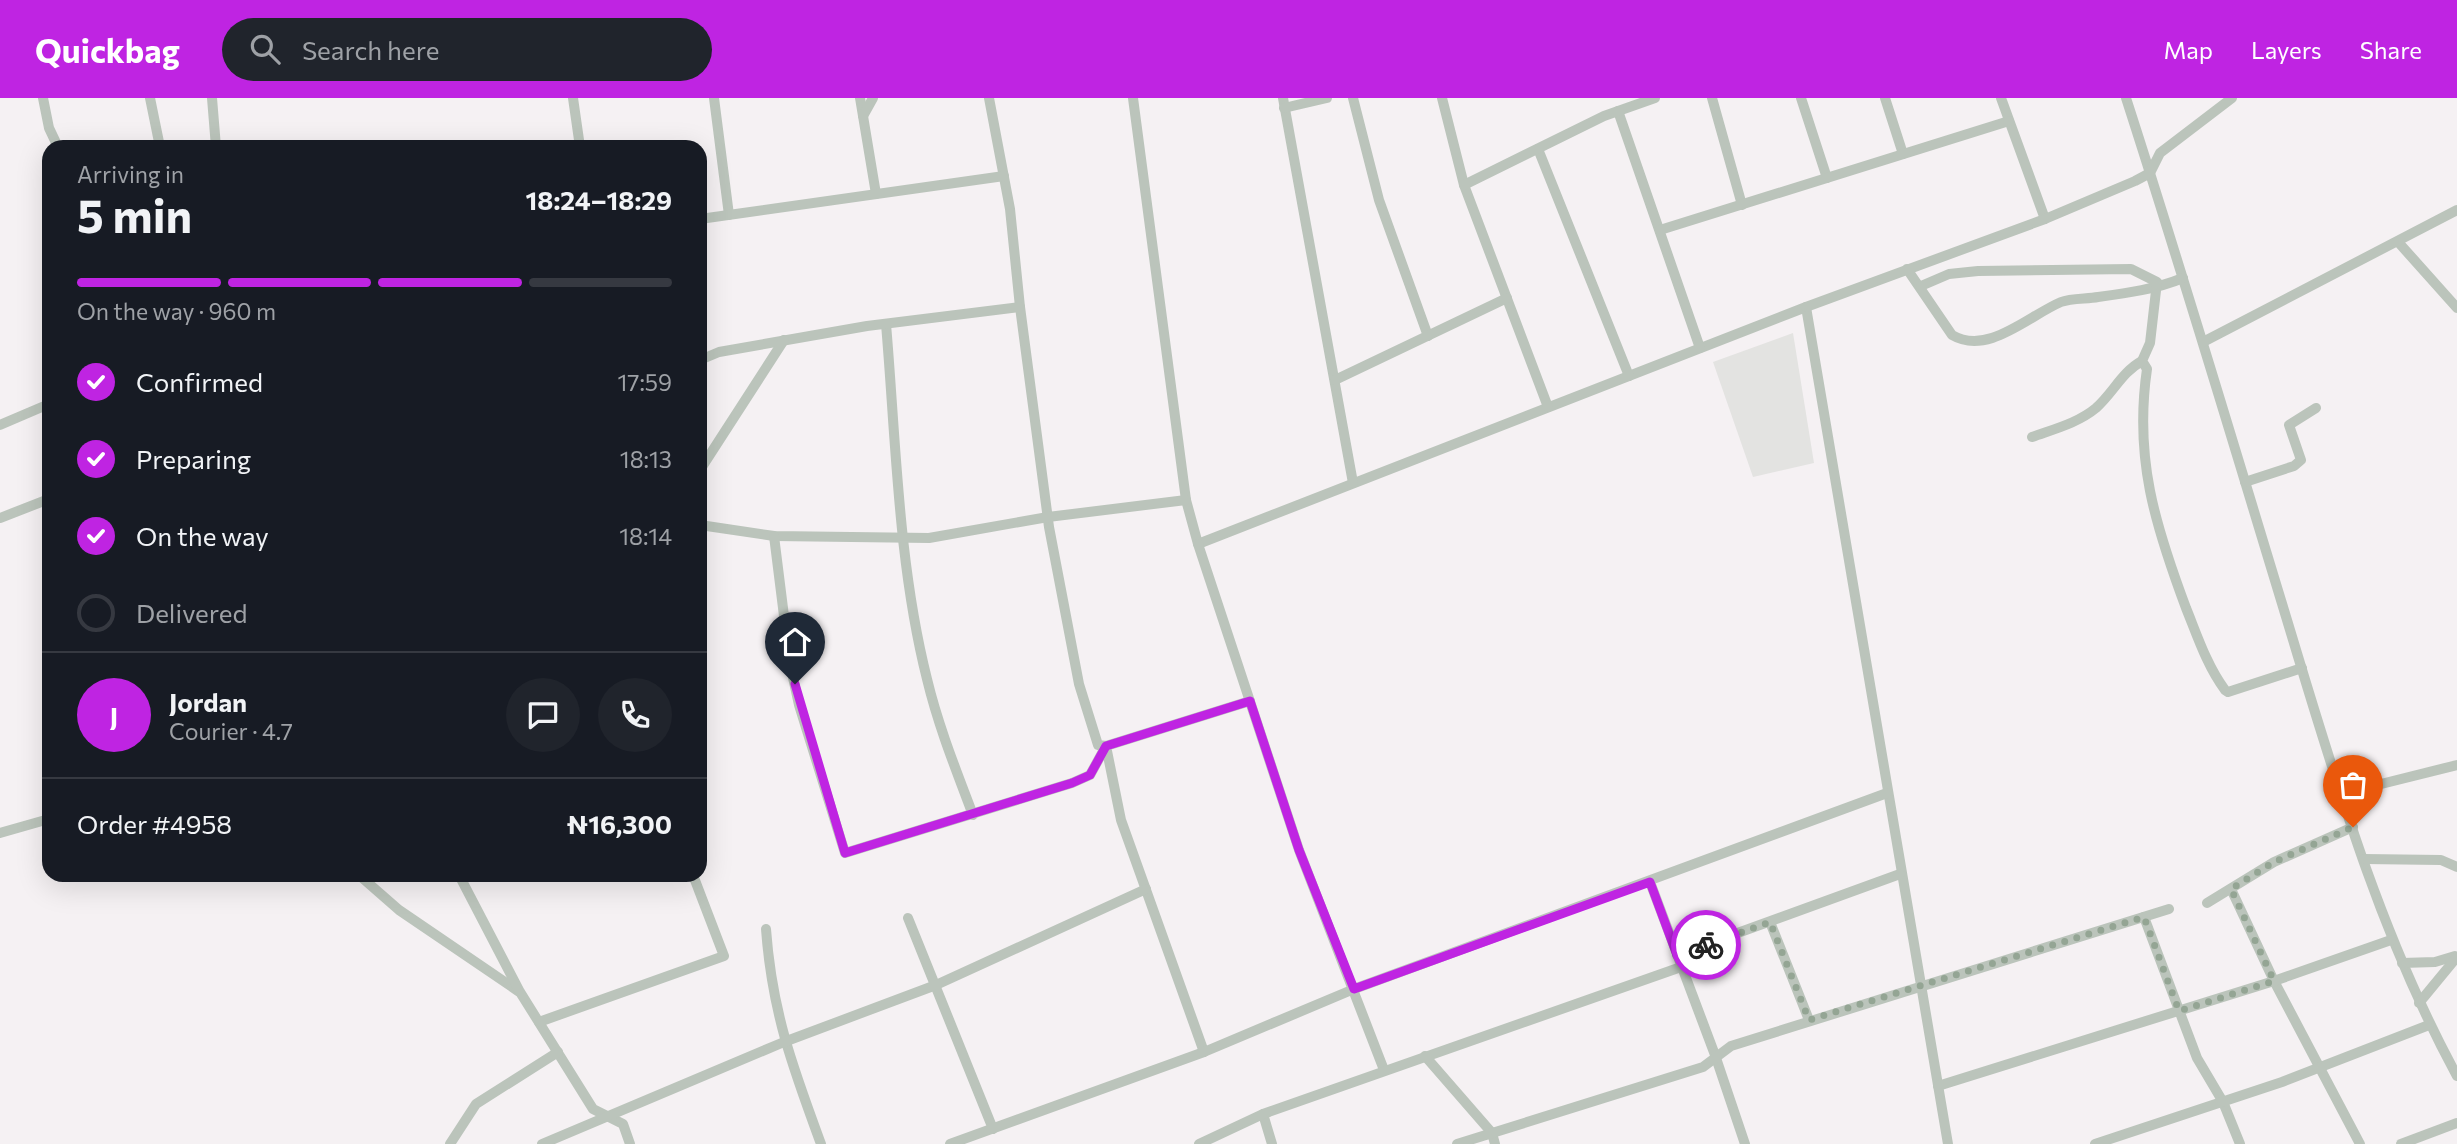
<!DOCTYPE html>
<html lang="en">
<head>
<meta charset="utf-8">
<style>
	body { margin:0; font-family:Commissioner,sans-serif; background:#20242c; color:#f1f3f6; height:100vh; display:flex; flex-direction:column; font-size:26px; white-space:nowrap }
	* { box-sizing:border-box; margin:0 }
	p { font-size:23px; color:#9ea1a6 }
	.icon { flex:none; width:38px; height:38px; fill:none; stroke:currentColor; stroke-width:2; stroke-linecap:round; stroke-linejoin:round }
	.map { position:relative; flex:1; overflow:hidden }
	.panel { position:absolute; left:42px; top:42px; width:665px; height:742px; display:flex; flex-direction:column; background:#171b24; border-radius:21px; box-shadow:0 7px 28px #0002 }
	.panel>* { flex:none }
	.pin { position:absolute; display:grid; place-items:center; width:60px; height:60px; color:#fff; margin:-72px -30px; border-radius:50% 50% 50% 0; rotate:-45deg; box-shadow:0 0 7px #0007 }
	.pin .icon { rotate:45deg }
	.courier { position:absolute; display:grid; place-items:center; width:70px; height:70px; margin:-35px; border:5px solid #bf24e2; border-radius:50%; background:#fff; color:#222; box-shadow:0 2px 9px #0007 }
	.overview em { font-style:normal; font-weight:700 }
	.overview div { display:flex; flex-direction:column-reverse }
	.overview { display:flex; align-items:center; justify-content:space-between; height:119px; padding:0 35px }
	h1 { font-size:46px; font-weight:700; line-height:52px }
	.bar { display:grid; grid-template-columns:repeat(4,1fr); gap:10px 7px; align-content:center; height:84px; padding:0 35px }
	.bar i { height:9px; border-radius:5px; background:#363941 }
	.bar .on { background:#bf24e2 }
	.bar p { grid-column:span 4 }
	.line { display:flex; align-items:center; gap:18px; padding:0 35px; border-top:2px solid #363941 }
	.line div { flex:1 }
	.round { display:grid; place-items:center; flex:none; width:74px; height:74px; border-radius:37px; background:#20242c }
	ol { padding:0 35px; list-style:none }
	li { display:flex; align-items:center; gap:21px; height:77px }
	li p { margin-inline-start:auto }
	li .icon { padding:7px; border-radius:50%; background:#bf24e2; color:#fff; stroke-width:4 }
	li:last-child { color:#9ea1a6 }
	li i { width:38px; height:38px; border:4px solid #363941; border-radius:50% }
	header { display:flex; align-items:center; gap:42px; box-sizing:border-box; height:98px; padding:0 35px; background:#bf24e2; color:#fff }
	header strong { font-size:33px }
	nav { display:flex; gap:38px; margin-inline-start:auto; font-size:24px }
	.search { width:490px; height:63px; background:#20242c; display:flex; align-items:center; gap:18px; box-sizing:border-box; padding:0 24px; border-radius:38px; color:#9ea1a6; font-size:26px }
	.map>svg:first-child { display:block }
	.built { fill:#e3e3e1 }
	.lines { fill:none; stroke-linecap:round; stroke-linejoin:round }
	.minor { stroke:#bbc4bb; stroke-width:10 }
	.done { stroke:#94a594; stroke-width:7; stroke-dasharray:0 12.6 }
	.route { stroke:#bf24e2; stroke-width:9 }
</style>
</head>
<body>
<header>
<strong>Quickbag</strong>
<div class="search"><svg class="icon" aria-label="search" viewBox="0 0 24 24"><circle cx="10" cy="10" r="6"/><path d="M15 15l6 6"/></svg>Search here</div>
<nav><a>Map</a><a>Layers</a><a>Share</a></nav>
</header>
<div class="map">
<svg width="2457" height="1046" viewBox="0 0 2457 1046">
	<rect width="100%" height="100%" fill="#f5f1f3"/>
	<polygon class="built" points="1793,235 1814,365 1753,379 1713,264"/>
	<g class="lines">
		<g class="minor">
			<polyline points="43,0 49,30 58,49"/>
			<polyline points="150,0 160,49"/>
			<polyline points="212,0 216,49"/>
			<polyline points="573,0 580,49"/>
			<polyline points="714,0 729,117"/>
			<polyline points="860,0 876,96"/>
			<polyline points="989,0 1010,111 1020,209 1049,429 1079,586 1098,647 1106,648 1121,722 1204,954"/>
			<polyline points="1133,0 1186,402 1198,446 1806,209 1948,1046"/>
			<polyline points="1283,0 1353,385"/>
			<polyline points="1353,0 1379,102 1428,238"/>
			<polyline points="1442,0 1464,87 1548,309"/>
			<polyline points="1712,0 1742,107"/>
			<polyline points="1801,0 1827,80"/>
			<polyline points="1885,0 1903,56"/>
			<polyline points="2001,0 2045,121"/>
			<path d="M 2126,0 C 2182,173 2234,348 2287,522 C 2334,677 2379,835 2457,978"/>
			<polyline points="1284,10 1327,0"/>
			<polyline points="1618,13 1700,250"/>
			<polyline points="863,18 873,0"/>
			<polyline points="1538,51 1629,278"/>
			<polyline points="1464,87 1604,18 1655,0"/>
			<polyline points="700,121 1004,78"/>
			<polyline points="1660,132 2009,23"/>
			<polyline points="2399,145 2457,210"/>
			<path d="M 1907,171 L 1952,237 C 1988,258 2028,218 2061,204 C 2071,200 2087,201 2098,199 C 2128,195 2156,191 2183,180"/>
			<path d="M 1921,188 L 1949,176 L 1978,173 L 2131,171 L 2157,184 L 2150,245 L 2142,263 L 2147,271 C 2134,360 2155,427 2186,510 C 2197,537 2207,568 2225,592 L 2228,594 L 2302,570"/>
			<polyline points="1806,209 2045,121 2135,83 2150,75 2160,55 2232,0"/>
			<path d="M 886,226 C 896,343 898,466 927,581 C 938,627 956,672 973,717"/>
			<polyline points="2203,244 2457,112"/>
			<polyline points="700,262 719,254 867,228 1020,209"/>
			<polyline points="1335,282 1507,200"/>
			<polyline points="0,327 49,306"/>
			<path d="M 2032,339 C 2054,331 2078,325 2096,310 C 2113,295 2122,274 2142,263"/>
			<polyline points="700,372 784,242"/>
			<polyline points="2245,384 2294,368 2301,362 2289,327 2316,310"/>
			<polyline points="0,420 49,401"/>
			<polyline points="700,427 774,438 929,440 1048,419 1186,402"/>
			<polyline points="774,438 790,566 799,607 845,755 1072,685 1090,677 1106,648 1250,603"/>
			<polyline points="1198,446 1299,752 1384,972"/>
			<polyline points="2341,696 2457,667"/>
			<polyline points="0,735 49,721"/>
			<polyline points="2364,761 2441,762 2457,769"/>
			<polyline points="359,777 399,812 518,893"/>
			<polyline points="459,777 520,894 593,1011 623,1026 630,1046"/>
			<polyline points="1650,784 1715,957 1745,1046"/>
			<polyline points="2231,791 2274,883 2360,1046"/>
			<polyline points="2207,805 2274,764 2353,729"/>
			<polyline points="2144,819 2197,960 2223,1004 2240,1046"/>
			<polyline points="908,820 993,1031"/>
			<polyline points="1770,824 1809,922"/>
			<path d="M 766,831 C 772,914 793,970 821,1046"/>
			<polyline points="1677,857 1900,776"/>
			<polyline points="2402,865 2435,864 2455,858"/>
			<polyline points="2419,905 2457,859"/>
			<polyline points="539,924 724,858 693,777"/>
			<polyline points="1425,958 1492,1035 1495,1046"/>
			<polyline points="1938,988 2274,883 2391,842"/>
			<polyline points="1263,1016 1272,1046"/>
			<polyline points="450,1046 476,1006 558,954"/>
			<polyline points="542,1046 784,944 936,887 1146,791"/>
			<polyline points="950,1046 1204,954 1354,891 1887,695"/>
			<polyline points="1199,1046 1263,1016 1681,869"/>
			<polyline points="1457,1046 1703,969 1731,948 2169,811"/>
			<polyline points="2095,1046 2282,984 2429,927"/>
			<polyline points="2401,1046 2457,1025"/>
		</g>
	</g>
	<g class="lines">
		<polyline class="done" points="1706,847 1770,824 1809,922 2144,819 2179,913 2274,883 2231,791 2274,764 2353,729"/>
		<polyline class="route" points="795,586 845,755 1072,685 1090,677 1106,648 1250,603 1299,752 1354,891 1650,784 1677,857 1706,847"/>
	</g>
</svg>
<div class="pin" style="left:2353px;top:729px;background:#ea580c"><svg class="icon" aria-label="bag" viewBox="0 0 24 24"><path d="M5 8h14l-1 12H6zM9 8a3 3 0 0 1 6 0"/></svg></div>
<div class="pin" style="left:795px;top:586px;background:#1f2937"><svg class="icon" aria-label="home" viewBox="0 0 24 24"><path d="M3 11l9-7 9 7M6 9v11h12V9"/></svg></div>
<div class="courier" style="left:1706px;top:847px"><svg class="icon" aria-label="bike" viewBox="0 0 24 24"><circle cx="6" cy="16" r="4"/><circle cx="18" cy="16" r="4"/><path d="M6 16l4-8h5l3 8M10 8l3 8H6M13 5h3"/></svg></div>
<section class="panel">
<div class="overview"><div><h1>5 min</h1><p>Arriving in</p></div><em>18:24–18:29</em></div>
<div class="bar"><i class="on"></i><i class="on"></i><i class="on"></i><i></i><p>On the way · 960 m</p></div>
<ol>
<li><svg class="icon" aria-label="check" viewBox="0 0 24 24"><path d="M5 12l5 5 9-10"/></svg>Confirmed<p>17:59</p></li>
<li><svg class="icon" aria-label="check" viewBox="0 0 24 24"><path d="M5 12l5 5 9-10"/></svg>Preparing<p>18:13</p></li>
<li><svg class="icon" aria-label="check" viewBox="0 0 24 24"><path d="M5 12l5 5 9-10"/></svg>On the way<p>18:14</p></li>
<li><i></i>Delivered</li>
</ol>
<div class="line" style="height:126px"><b class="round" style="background:#bf24e2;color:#fff">J</b><div><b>Jordan</b><p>Courier · 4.7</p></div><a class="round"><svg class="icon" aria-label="chat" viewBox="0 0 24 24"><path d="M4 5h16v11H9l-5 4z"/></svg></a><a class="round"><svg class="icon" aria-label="phone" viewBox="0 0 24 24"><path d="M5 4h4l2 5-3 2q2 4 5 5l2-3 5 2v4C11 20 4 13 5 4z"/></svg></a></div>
<div class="line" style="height:91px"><div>Order #4958</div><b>₦16,300</b></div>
</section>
</div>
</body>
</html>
